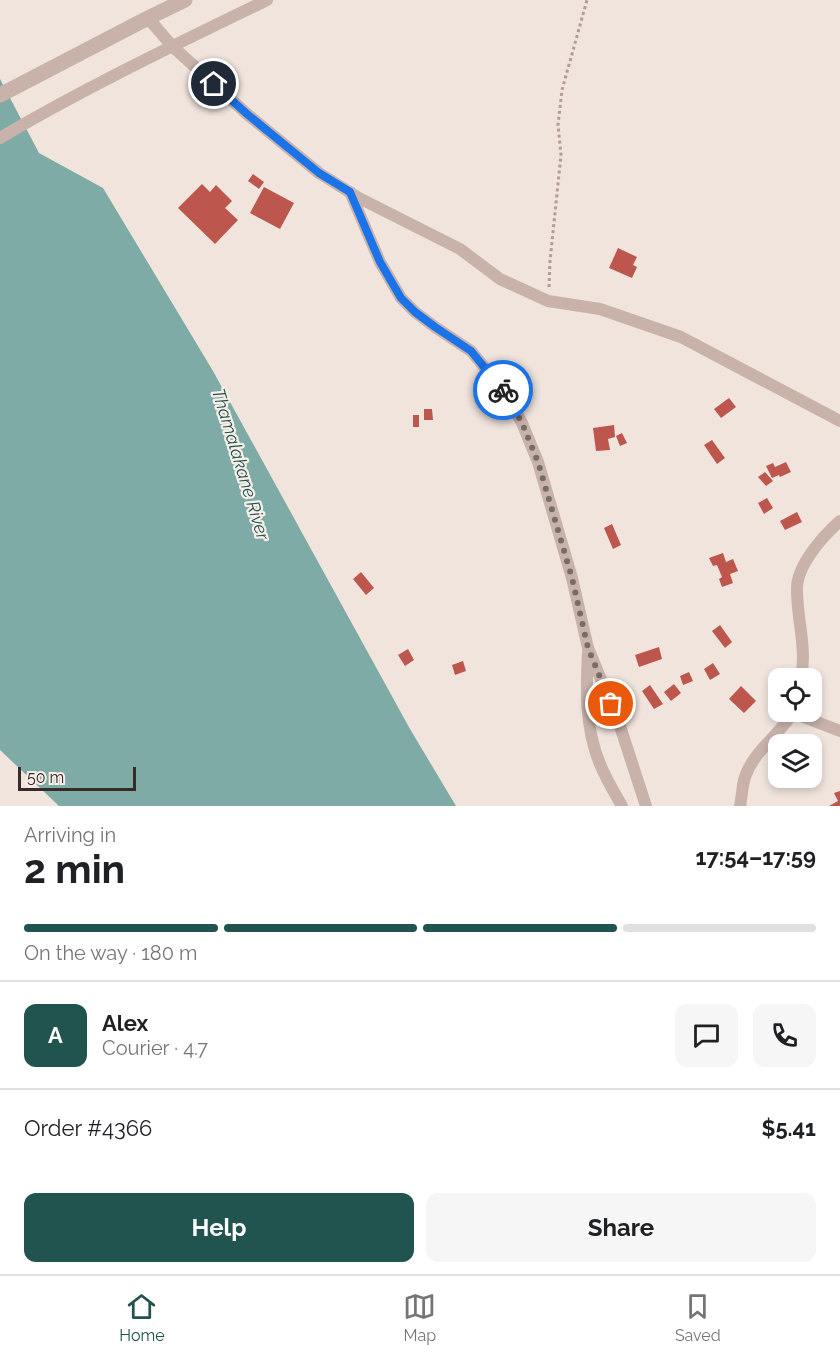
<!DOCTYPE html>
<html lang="en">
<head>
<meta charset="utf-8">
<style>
	body { margin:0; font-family:Raleway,sans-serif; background:#f6f6f6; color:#202124; height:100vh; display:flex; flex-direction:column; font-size:22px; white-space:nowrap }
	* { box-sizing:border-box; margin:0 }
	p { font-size:20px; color:#757577 }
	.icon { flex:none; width:33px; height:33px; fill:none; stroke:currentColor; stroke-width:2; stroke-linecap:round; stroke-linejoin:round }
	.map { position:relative; height:806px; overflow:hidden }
	.side { display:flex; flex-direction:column; background:#fff; flex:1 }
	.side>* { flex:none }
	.tools { position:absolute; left:768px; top:668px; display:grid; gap:12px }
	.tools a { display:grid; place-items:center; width:54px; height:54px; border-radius:12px; background:#fff; box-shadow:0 3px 9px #0003; font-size:30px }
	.scale { position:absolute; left:18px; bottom:15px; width:118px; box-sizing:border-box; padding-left:6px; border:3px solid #352b29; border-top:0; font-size:16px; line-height:21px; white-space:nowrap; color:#352b29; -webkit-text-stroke:4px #f8efe9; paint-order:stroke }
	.pin { position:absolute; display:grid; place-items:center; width:51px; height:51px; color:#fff; margin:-26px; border:3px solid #fff; border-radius:50%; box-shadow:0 2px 6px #0007 }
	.courier { position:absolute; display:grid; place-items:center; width:60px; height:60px; margin:-30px; border:4px solid #1a73e8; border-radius:50%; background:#fff; color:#222; box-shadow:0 2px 8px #0007 }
	.summary em { font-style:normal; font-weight:700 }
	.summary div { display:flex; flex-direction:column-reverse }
	.summary { display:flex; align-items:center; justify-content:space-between; height:102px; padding:0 24px }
	h1 { font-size:39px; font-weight:700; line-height:45px }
	.bar { display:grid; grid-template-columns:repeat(4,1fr); gap:9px 6px; align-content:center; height:72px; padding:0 24px }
	.bar i { height:8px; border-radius:4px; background:#e0e0e0 }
	.bar .current { background:#21544f }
	.bar p { grid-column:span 4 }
	.line { display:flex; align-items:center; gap:15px; padding:0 24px; border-top:2px solid #e0e0e0 }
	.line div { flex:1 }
	.round { display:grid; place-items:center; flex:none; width:63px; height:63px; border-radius:12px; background:#f6f6f6 }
	.button { display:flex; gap:12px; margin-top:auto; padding:12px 24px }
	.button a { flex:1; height:69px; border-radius:12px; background:#21544f; color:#fff; font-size:24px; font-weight:700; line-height:69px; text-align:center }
	.button a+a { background:#f6f6f6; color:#202124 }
	.dock { display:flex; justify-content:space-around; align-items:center; height:84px; border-top:2px solid #e0e0e0; background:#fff; font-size:16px; color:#757577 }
	.dock a { display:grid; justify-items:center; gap:3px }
	.dock .current { color:#21544f }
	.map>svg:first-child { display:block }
	.water { fill:#7eaba6 }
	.building { fill:#bd574e }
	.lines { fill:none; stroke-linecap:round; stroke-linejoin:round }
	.path { stroke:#b39c94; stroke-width:3; stroke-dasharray:3 3; stroke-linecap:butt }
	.minor { stroke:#c8b2aa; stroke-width:12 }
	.tertiary { stroke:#c8b2aa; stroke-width:15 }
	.done { stroke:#766c68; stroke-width:6; stroke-dasharray:0 10.8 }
	.route { stroke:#1a73e8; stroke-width:8 }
	.labels { text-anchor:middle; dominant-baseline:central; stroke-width:4.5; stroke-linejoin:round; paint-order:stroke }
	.water-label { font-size:18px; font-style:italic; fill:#21544f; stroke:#f8efe9 }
</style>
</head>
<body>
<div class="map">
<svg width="840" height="806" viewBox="0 0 840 806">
	<rect width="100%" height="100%" fill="#f0e4dd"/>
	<polygon class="water" points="0,79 39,153 103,188 213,371 410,729 456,806 59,806 0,750"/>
	<g class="building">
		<polygon points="253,174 264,182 259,189 248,181"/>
		<polygon points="202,184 210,192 216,185 232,201 225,208 238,220 215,244 178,208"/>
		<polygon points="264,187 294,203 280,229 250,213"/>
		<polygon points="618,248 637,257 633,265 637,267 632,278 609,268"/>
		<polygon points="729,398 736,407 721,418 714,409"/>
		<polygon points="424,409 432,409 433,420 424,420"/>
		<rect x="413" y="415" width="6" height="12"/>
		<polygon points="614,425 615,437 608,439 610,450 596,451 593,428"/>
		<polygon points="622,433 627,443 620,446 616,436"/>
		<polygon points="712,440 725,458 717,464 704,445"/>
		<polygon points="786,462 791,472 780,477 779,475 772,478 766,466 773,463 775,467"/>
		<polygon points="765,472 773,481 766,486 758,477"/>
		<polygon points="767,498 773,508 764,514 758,503"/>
		<polygon points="797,512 802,522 785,530 780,521"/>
		<polygon points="612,524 621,545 613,549 604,528"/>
		<polygon points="723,553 726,562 733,559 738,571 730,574 733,583 722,587 719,579 722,577 717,565 713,566 709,558"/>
		<polygon points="361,572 374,588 366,595 353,579"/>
		<polygon points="720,625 732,642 725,648 712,631"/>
		<polygon points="659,647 662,659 639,667 635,655"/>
		<polygon points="408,649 414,660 405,666 398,655"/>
		<polygon points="463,661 466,671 455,675 452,665"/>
		<polygon points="713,663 720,674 710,680 704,669"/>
		<polygon points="689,672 693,681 683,685 680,676"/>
		<polygon points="674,684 681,693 671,701 664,692"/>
		<polygon points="650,685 663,704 654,709 642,691"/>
		<polygon points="741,686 756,701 744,713 729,699"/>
		<polygon points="840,791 840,806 829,806 838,801 834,793"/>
	</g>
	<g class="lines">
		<polyline class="path" points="549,287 550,261 561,155 558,125 562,90 587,0"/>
		<g class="minor">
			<polyline points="148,18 172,46 247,114 319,173 359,198 460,249 500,279 548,301 600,309 681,337 840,421"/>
			<path d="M 0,138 C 86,87 177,44 267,0"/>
			<polyline points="350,192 380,262 401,298 415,312 435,327 471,351 504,391 522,423 538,462 572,578 588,648 619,723 646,806"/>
			<path d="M 588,652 C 586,690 585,728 600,764 C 606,779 614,792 622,806"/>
			<path d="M 801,678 C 807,648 797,620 797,590 C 796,566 823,536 840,521"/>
			<polyline points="793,713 840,731"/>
			<path d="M 740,806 C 742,797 742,786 745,777 C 754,750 780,735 794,711"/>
		</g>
		<polyline class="tertiary" points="0,95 148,18 185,0"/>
	</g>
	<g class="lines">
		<polyline class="done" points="503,390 522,423 538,462 572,578 588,648 611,704"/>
		<polyline class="route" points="214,84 247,114 319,173 350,192 380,262 401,298 415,312 435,327 471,351 503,390"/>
	</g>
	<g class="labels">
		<g class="water-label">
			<text transform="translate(241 464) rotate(73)">Thamalakane River</text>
		</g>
	</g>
</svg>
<div class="tools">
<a><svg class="icon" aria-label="locate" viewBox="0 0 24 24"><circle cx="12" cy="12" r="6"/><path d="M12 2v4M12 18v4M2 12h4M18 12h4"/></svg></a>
<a><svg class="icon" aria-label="layers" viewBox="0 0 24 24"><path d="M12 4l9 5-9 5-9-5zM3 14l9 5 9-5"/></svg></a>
</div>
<div class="scale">50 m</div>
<div class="pin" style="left:611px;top:704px;background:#ea580c"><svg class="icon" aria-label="bag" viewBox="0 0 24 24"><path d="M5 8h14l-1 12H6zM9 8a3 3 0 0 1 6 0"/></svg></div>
<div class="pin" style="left:214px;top:84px;background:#1f2937"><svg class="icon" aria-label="home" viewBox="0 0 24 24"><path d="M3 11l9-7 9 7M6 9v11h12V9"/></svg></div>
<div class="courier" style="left:503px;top:390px"><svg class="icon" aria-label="bike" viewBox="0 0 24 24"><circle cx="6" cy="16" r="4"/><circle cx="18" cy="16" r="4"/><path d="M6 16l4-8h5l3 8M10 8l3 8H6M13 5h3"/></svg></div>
</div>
<section class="side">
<div class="summary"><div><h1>2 min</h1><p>Arriving in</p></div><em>17:54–17:59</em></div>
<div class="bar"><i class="current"></i><i class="current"></i><i class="current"></i><i></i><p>On the way · 180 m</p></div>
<div class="line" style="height:108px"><b class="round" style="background:#21544f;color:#fff">A</b><div><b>Alex</b><p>Courier · 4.7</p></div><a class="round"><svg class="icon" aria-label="chat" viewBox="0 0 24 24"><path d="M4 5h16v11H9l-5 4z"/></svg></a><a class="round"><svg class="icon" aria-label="phone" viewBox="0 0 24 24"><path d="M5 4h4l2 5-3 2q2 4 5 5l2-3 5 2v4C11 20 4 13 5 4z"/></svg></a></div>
<div class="line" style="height:78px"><div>Order #4366</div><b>$5.41</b></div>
<div class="button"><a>Help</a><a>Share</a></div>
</section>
<nav class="dock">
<a class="current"><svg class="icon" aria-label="home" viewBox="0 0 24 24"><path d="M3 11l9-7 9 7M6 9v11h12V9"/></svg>Home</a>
<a><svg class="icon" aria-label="map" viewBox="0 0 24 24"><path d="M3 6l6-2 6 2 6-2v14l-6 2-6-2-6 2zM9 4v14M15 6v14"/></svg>Map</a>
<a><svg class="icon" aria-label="saved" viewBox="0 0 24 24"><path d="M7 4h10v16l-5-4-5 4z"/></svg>Saved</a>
</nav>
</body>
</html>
